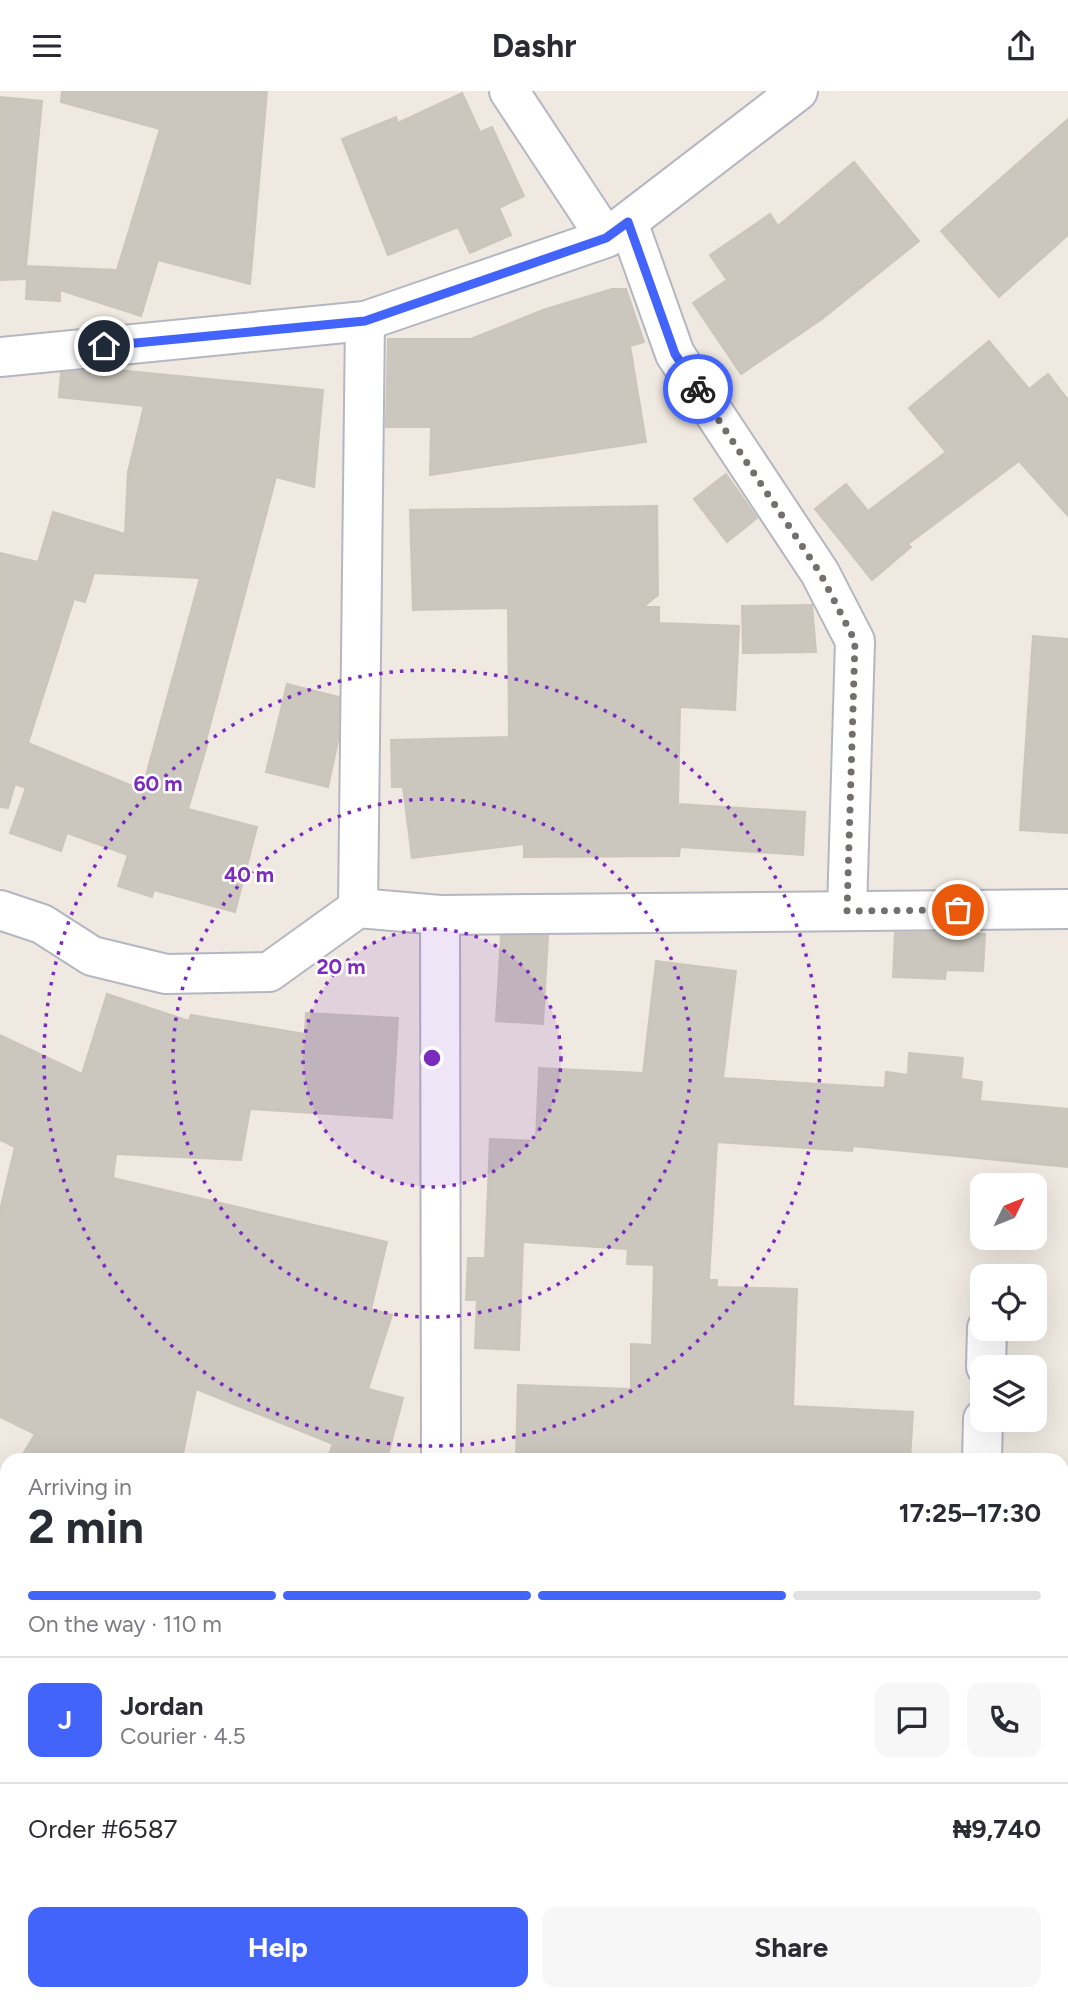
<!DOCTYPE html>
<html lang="en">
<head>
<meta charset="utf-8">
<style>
	body { margin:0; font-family:Figtree,sans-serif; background:#f7f7f7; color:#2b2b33; height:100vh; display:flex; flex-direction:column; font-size:26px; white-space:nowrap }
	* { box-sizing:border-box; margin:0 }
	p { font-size:23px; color:#7c7c81 }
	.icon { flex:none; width:38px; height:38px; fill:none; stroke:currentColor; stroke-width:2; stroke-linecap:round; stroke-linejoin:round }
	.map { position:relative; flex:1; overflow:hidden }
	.sheet { position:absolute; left:0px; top:1362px; width:1069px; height:548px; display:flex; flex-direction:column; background:#fff; border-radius:21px 21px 0 0; box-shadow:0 7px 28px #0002 }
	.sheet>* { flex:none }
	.needle { width:46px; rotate:47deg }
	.tools { position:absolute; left:970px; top:1082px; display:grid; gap:14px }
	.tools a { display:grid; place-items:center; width:77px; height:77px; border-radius:14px; background:#fff; box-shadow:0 7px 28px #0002; font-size:35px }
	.pin { position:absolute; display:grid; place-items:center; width:60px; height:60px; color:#fff; margin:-30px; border:4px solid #fff; border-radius:50%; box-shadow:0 2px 7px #0007 }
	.courier { position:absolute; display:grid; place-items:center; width:70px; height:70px; margin:-35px; border:5px solid #4264fb; border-radius:50%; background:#fff; color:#222; box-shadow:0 2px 9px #0007 }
	.overview em { font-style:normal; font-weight:700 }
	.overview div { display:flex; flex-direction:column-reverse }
	.overview { display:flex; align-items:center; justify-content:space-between; height:119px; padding:0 28px }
	h1 { font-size:46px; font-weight:700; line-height:52px }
	.bar { display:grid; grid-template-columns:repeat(4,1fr); gap:10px 7px; align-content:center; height:84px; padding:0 28px }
	.bar i { height:9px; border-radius:5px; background:#e1e1e2 }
	.bar .selected { background:#4264fb }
	.bar p { grid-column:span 4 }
	.line { display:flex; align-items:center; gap:18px; padding:0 28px; border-top:2px solid #e1e1e2 }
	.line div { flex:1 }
	.round { display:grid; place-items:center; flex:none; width:74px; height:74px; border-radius:14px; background:#f7f7f7 }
	.primary-button { display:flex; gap:14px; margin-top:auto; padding:14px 28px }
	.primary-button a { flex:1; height:80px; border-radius:14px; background:#4264fb; color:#fff; font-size:28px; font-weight:700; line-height:80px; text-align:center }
	.primary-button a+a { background:#f7f7f7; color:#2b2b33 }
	header { display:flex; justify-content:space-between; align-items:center; height:91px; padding:0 28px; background:#fff; font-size:32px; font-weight:700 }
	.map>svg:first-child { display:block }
	.building { fill:#cbc7bf; stroke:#cbc5ba; stroke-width:2; fill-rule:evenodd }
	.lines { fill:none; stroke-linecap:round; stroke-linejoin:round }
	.minor-casing { stroke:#b4b7c1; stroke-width:42 }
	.minor { stroke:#fff; stroke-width:38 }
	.done { stroke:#726f6d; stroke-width:7; stroke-dasharray:0 12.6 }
	.route { stroke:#4264fb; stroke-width:9 }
	.ring { fill:none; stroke:#7b2cbf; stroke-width:3.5; stroke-dasharray:3.5 7 }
	.centre { fill:#7b2cbf; stroke:#fff; stroke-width:3.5 }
	.ring-label { font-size:21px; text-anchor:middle; font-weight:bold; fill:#7b2cbf; stroke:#fff; stroke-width:5; stroke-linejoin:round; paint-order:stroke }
</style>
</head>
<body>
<header><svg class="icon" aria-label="menu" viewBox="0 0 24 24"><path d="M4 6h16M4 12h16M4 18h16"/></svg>Dashr<svg class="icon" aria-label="share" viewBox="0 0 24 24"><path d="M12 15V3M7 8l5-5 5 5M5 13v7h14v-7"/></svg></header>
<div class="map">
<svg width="1068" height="1909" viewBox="0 0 1068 1909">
	<rect width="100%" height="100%" fill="#efe9e1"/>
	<g class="building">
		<polygon points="62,0 267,0 250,193 158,169 141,225 60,199 60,210 26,208 27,188 0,189 0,6 42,10 26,175 117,179 160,38 61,11"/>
		<polygon points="462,2 480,41 492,36 524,105 499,117 511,144 470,162 458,136 388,164 342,48 396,26 398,32"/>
		<polygon points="1068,28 1068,144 999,206 941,140"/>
		<polygon points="854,71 919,150 822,228 741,283 693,212 727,189 710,164 770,123 778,135"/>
		<polygon points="612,198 626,198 644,251 630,255 646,351 430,384 431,336 386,336 388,248 471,248 543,219"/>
		<polygon points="989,250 1029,298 1048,283 1068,309 1068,425 1019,370 908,453 911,456 872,489 815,418 846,393 868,420 946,361 909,317"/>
		<path d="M 106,278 L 323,299 L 314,396 L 276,386 L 205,653 L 207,654 L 188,718 L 257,736 L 235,821 L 154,799 L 152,806 L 118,795 L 128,764 L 67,742 L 61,760 L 10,742 L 26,697 L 15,693 L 8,717 L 0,716 L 0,462 L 38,471 L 53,421 L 125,443 L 128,381 L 144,315 L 59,306 L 61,282 ZM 94,482 L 200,487 L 142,699 L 28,652 L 74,508 L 85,511 Z"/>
		<polygon points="726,383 757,427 727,451 694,408"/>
		<polygon points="657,415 658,504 643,516 659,516 659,532 739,535 735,619 680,616 678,713 805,721 803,764 680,756 679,765 524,766 524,753 412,767 403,696 392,696 391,649 509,646 508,517 413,519 410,419"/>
		<polygon points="812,514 816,561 743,562 742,515"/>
		<polygon points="1033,545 1068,548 1068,742 1020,739"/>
		<polygon points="287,593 339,606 338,650 328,696 266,681"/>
		<polygon points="944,841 985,843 983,880 946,879 945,888 893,886 895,842"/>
		<polygon points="501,845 548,845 543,933 496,930"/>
		<polygon points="656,870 736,880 723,987 885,997 886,981 908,984 909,962 963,967 961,988 982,991 980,1010 1068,1018 1068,1076 853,1055 852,1060 717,1051 709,1189 717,1189 717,1196 797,1198 793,1315 913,1321 910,1368 516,1368 518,1294 631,1298 631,1253 652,1254 654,1174 627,1173 628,1158 523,1151 519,1259 475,1257 477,1209 466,1209 468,1167 485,1167 490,1048 536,1050 539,977 643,982"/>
		<polygon points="107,903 189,930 191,924 305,943 306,922 398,927 392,1027 250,1018 241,1069 116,1063 113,1087 387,1151 371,1218 392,1224 368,1298 403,1307 387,1368 327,1368 333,1353 196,1298 182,1368 20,1368 35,1343 0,1326 0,1119 15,1056 0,1049 0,944 82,983"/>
	</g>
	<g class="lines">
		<g class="minor-casing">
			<g id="minor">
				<polyline points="628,131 675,263 820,482 855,550 847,820"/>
				<polyline points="608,146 798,0"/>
				<polyline points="0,266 365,230 606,147 509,0"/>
				<polyline points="358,817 365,230"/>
				<polyline points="0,819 42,833 92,865 166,883 269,881 358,817 440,824 1068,818"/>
				<polyline points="440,824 441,1368"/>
				<polyline points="986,1276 987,1237"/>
				<polyline points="982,1368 983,1328"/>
				<polyline points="1062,1603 1068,1603"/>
			</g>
		</g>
		<use href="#minor" class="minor"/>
	</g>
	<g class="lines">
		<polyline class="done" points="698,298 820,482 855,550 847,820 958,819"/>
		<polyline class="route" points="104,255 365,230 606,147 628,131 675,263 698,298"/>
	</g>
	<circle cx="432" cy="967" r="129" fill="#7b2cbf" fill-opacity=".12"/>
	<g class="ring">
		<circle cx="432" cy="967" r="129"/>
		<circle cx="432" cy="967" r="259"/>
		<circle cx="432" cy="967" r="388"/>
	</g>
	<circle cx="432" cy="967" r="10" class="centre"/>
	<g class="ring-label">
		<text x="158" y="700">60 m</text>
		<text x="249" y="791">40 m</text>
		<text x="341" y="883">20 m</text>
	</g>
</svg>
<div class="tools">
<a><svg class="needle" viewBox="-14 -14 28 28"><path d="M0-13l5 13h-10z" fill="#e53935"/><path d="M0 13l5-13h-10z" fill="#7c7c81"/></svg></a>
<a><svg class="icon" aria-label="locate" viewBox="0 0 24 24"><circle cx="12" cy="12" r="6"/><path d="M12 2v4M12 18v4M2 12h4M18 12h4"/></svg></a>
<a><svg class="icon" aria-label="layers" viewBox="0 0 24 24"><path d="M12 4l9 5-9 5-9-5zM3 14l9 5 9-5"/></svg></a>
</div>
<div class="pin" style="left:958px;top:819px;background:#ea580c"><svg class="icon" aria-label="bag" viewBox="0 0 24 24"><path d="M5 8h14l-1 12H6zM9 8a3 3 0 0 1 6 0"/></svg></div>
<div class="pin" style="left:104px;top:255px;background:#1f2937"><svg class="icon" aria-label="home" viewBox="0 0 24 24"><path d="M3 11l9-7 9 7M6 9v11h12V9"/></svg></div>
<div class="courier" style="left:698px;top:298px"><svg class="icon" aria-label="bike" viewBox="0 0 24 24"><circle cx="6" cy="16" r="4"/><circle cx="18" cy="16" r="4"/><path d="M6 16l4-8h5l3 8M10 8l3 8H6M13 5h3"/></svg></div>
<section class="sheet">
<div class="overview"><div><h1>2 min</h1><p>Arriving in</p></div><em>17:25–17:30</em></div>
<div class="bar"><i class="selected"></i><i class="selected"></i><i class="selected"></i><i></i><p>On the way · 110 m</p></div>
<div class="line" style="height:126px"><b class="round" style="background:#4264fb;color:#fff">J</b><div><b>Jordan</b><p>Courier · 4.5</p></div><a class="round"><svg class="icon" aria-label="chat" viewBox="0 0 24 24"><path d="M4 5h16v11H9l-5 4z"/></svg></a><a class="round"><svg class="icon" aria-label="phone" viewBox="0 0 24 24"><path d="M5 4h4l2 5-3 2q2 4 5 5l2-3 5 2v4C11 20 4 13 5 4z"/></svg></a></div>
<div class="line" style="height:91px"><div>Order #6587</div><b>₦9,740</b></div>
<div class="primary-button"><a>Help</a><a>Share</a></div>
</section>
</div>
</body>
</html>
